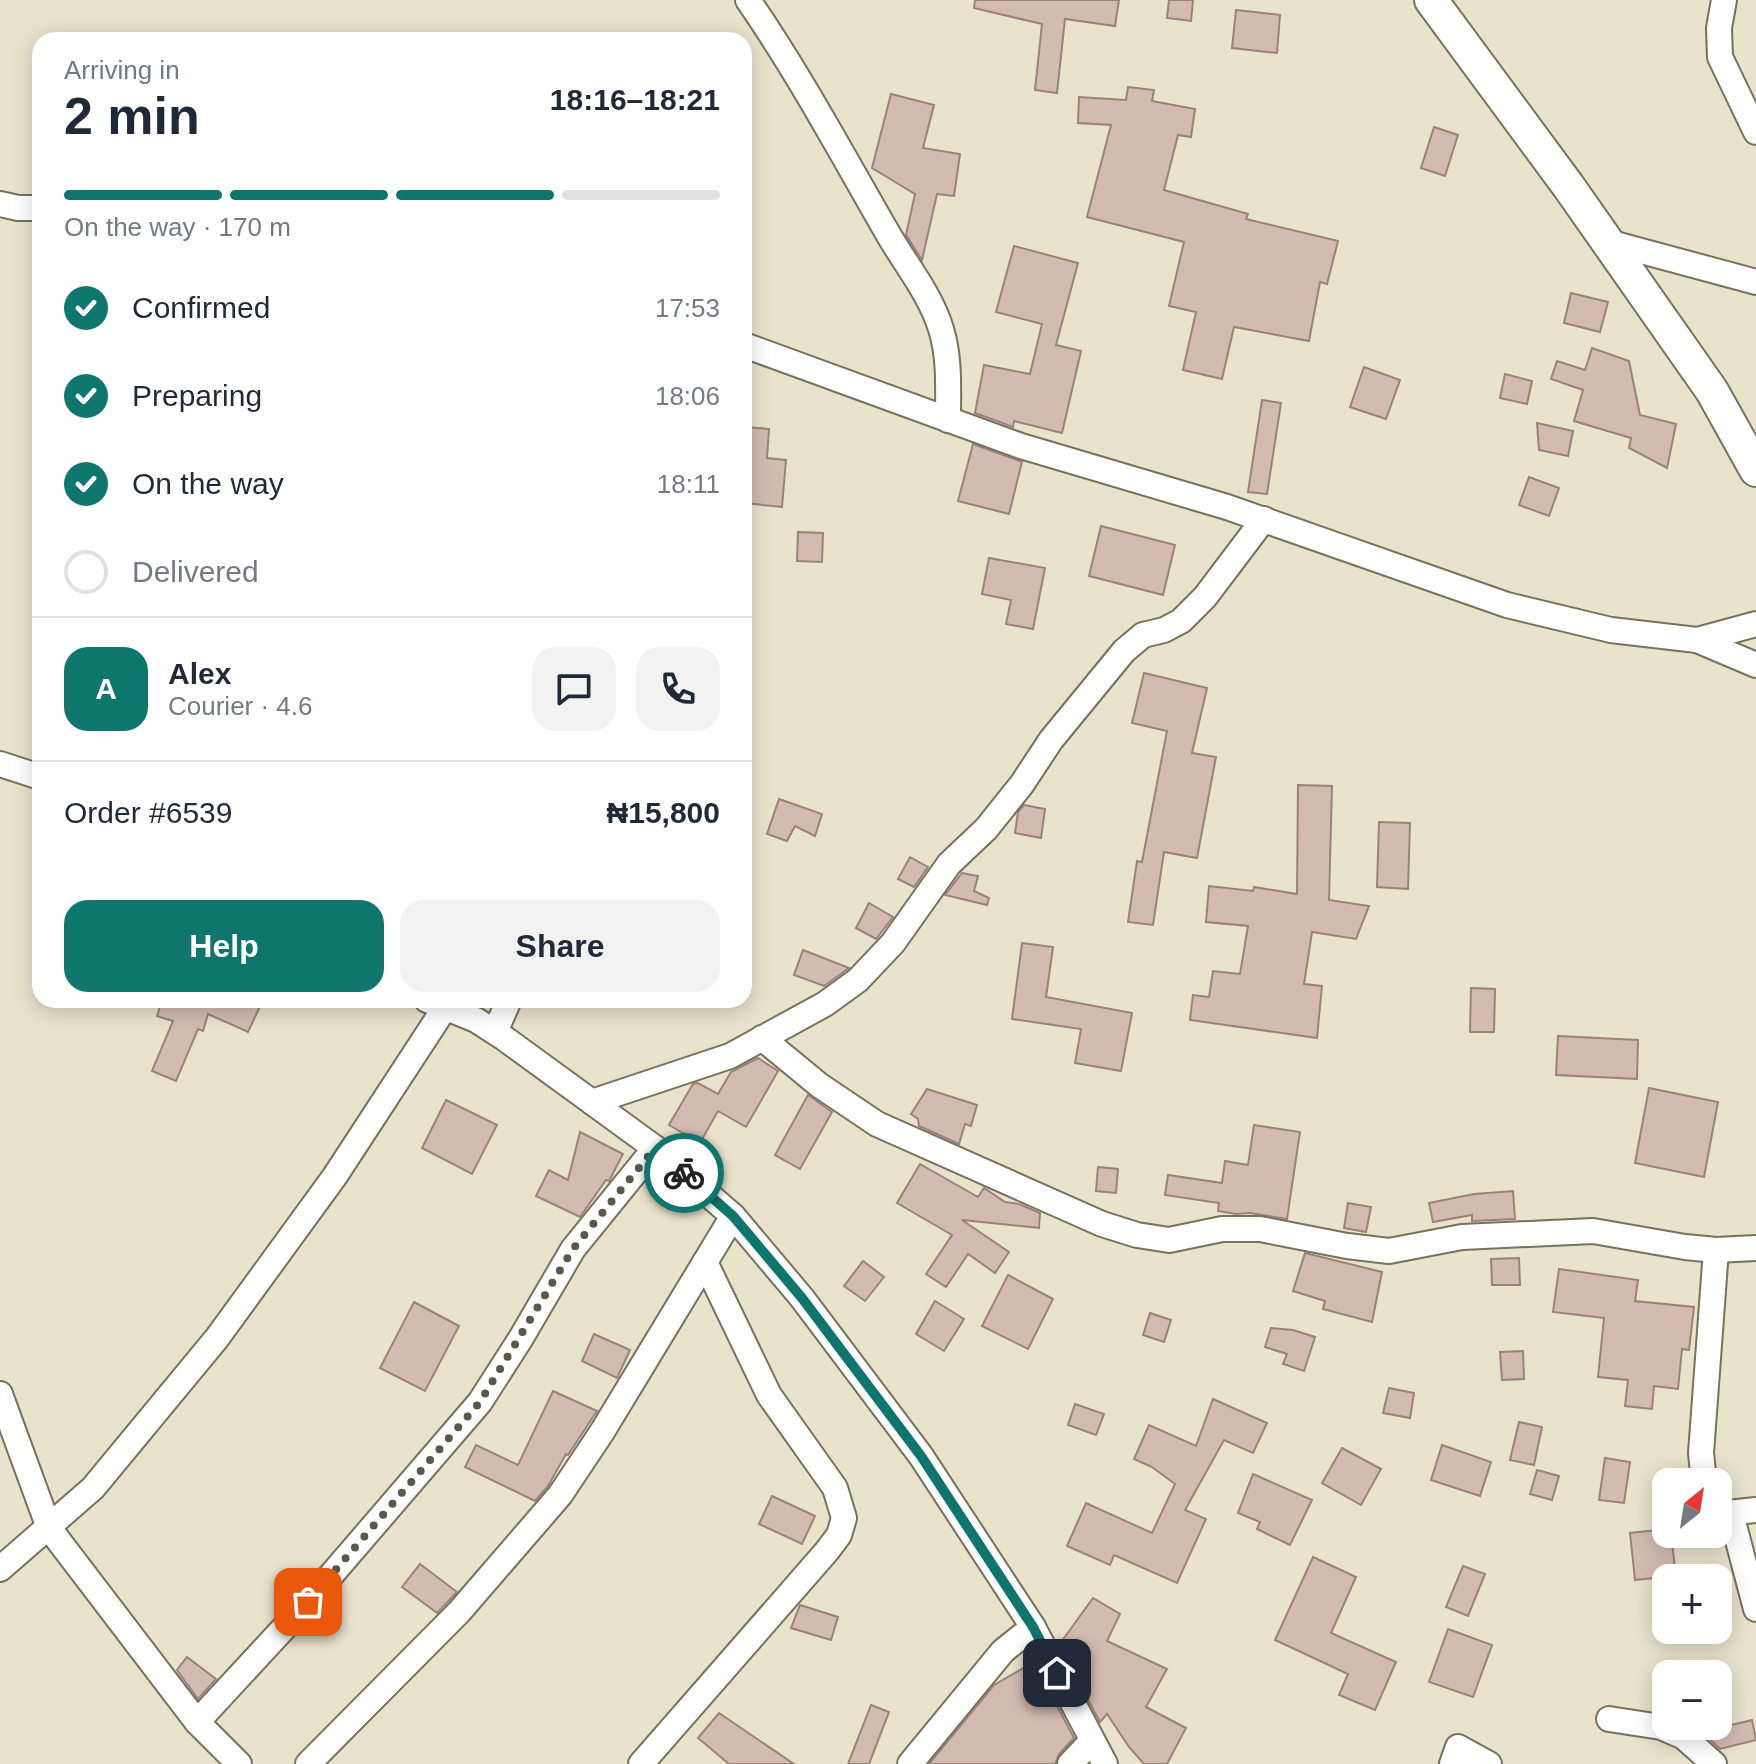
<!DOCTYPE html>
<html lang="en">
<head>
<meta charset="utf-8">
<style>
	body { margin:0; font-family:Helvetica,sans-serif; background:#f2f2f3; color:#1f2937; height:100vh; display:flex; flex-direction:column; font-size:30px; white-space:nowrap }
	* { box-sizing:border-box; margin:0 }
	p { font-size:26px; color:#747a83 }
	.icon { flex:none; width:44px; height:44px; fill:none; stroke:currentColor; stroke-width:2; stroke-linecap:round; stroke-linejoin:round }
	.map { position:relative; flex:1; overflow:hidden }
	.details { position:absolute; left:32px; top:32px; width:720px; height:976px; display:flex; flex-direction:column; background:#fff; border-radius:24px; box-shadow:0 4px 20px #0003 }
	.details>* { flex:none }
	.needle { width:52px; rotate:30deg }
	.tools { position:absolute; left:1652px; top:1468px; display:grid; gap:16px }
	.tools a { display:grid; place-items:center; width:80px; height:80px; border-radius:16px; background:#fff; box-shadow:0 4px 20px #0003; font-size:40px }
	.pin { position:absolute; display:grid; place-items:center; width:68px; height:68px; color:#fff; margin:-34px; border-radius:16px; box-shadow:0 4px 12px #0006 }
	.courier { position:absolute; display:grid; place-items:center; width:80px; height:80px; margin:-40px; border:6px solid #0f766e; border-radius:50%; background:#fff; color:#222; box-shadow:0 2px 10px #0007 }
	.head em { font-style:normal; font-weight:600 }
	.head div { display:flex; flex-direction:column-reverse }
	.head { display:flex; align-items:center; justify-content:space-between; height:136px; padding:0 32px }
	h1 { font-size:52px; font-weight:600; line-height:60px }
	.bar { display:grid; grid-template-columns:repeat(4,1fr); gap:12px 8px; align-content:center; height:96px; padding:0 32px }
	.bar i { height:10px; border-radius:6px; background:#e0e1e3 }
	.bar .selected { background:#0f766e }
	.bar p { grid-column:span 4 }
	.line { display:flex; align-items:center; gap:20px; padding:0 32px; border-top:2px solid #e0e1e3 }
	.line div { flex:1 }
	.round { display:grid; place-items:center; flex:none; width:84px; height:84px; border-radius:24px; background:#f2f2f3 }
	ol { padding:0 32px; list-style:none }
	li { display:flex; align-items:center; gap:24px; height:88px }
	li p { margin-inline-start:auto }
	li .icon { padding:8px; border-radius:50%; background:#0f766e; color:#fff; stroke-width:4 }
	li:last-child { color:#747a83 }
	li i { width:44px; height:44px; border:4px solid #e0e1e3; border-radius:50% }
	.action { display:flex; gap:16px; margin-top:auto; padding:16px 32px }
	.action a { flex:1; height:92px; border-radius:24px; background:#0f766e; color:#fff; font-size:32px; font-weight:600; line-height:92px; text-align:center }
	.action a+a { background:#f2f2f3; color:#1f2937 }
	.map>svg:first-child { display:block }
	.building { fill:#d3bbb1; stroke:#998379; stroke-width:2 }
	.lines { fill:none; stroke-linecap:round; stroke-linejoin:round }
	.street-casing { stroke:#77715d; stroke-width:28 }
	.secondary-casing { stroke:#77715d; stroke-width:36 }
	.street { stroke:#fff; stroke-width:24 }
	.secondary { stroke:#fff; stroke-width:32 }
	.done { stroke:#5b584b; stroke-width:8; stroke-dasharray:0 14.4 }
	.route { stroke:#0f766e; stroke-width:10 }
</style>
</head>
<body>
<div class="map">
<svg width="1756" height="1764" viewBox="0 0 1756 1764">
	<rect width="100%" height="100%" fill="#e9e3cc"/>
	<g class="building">
		<polygon points="975,0 1119,0 1115,26 1065,19 1057,93 1035,90 1042,24 974,8"/>
		<polygon points="1169,0 1193,0 1191,21 1167,18"/>
		<polygon points="1236,10 1280,15 1277,53 1232,48"/>
		<polygon points="1128,87 1154,90 1152,101 1195,109 1191,137 1178,135 1164,190 1248,214 1246,219 1338,241 1327,284 1320,282 1309,341 1234,327 1222,379 1183,370 1196,312 1169,306 1184,242 1087,217 1111,125 1078,123 1079,97 1126,100"/>
		<polygon points="891,94 934,105 923,148 960,154 954,196 937,194 922,260 906,235 915,194 872,168"/>
		<polygon points="1434,127 1458,135 1445,176 1421,168"/>
		<polygon points="1014,246 1078,263 1056,345 1081,351 1062,433 1014,421 1013,427 975,413 984,365 1030,374 1042,324 996,312"/>
		<polygon points="1571,293 1608,302 1600,332 1564,323"/>
		<polygon points="1592,348 1629,361 1640,415 1676,424 1667,468 1629,448 1631,438 1574,421 1583,390 1551,379 1557,361 1585,370"/>
		<polygon points="1364,367 1400,380 1386,419 1350,407"/>
		<polygon points="1505,374 1532,381 1527,404 1500,398"/>
		<polygon points="1262,400 1281,403 1267,494 1248,492"/>
		<polygon points="1537,423 1573,431 1568,456 1539,450"/>
		<polygon points="744,427 769,429 767,458 786,460 782,507 744,503"/>
		<polygon points="973,444 1022,462 1009,514 958,501"/>
		<polygon points="1529,477 1559,488 1549,516 1519,505"/>
		<polygon points="1101,526 1175,545 1163,595 1089,576"/>
		<polygon points="798,532 823,533 822,562 797,561"/>
		<polygon points="989,558 1045,568 1033,629 1006,624 1011,600 982,594"/>
		<polygon points="1144,673 1207,688 1192,753 1216,757 1197,858 1164,852 1153,925 1128,922 1137,861 1142,862 1167,731 1132,723"/>
		<polygon points="1298,785 1332,786 1329,900 1369,906 1356,939 1312,932 1304,984 1322,986 1317,1038 1190,1020 1193,995 1209,997 1213,971 1240,974 1248,926 1206,922 1209,886 1253,891 1254,887 1297,894"/>
		<polygon points="779,799 822,814 815,836 795,826 787,841 767,834"/>
		<polygon points="1024,805 1045,809 1041,838 1015,833 1018,812"/>
		<polygon points="1379,822 1410,823 1408,889 1377,887"/>
		<polygon points="910,857 928,867 914,887 898,879"/>
		<polygon points="962,873 978,876 974,891 989,898 987,905 945,895"/>
		<polygon points="869,903 893,917 876,939 856,928"/>
		<polygon points="1022,943 1053,947 1046,997 1132,1013 1121,1071 1075,1063 1081,1029 1012,1019"/>
		<polygon points="803,950 849,968 824,986 794,975"/>
		<polygon points="1471,988 1495,989 1494,1032 1470,1032"/>
		<polygon points="162,1000 263,1000 248,1032 208,1014 203,1031 198,1029 176,1081 152,1071 173,1021 157,1016"/>
		<polygon points="1558,1036 1638,1040 1637,1079 1556,1075"/>
		<polygon points="758,1058 778,1071 746,1127 718,1111 700,1143 669,1125 693,1084 698,1083 718,1094 731,1072"/>
		<polygon points="1649,1088 1718,1102 1704,1177 1635,1163"/>
		<polygon points="927,1089 977,1105 971,1126 965,1124 959,1144 919,1126 918,1119 911,1114"/>
		<polygon points="808,1095 832,1112 800,1169 775,1155"/>
		<polygon points="446,1100 497,1125 472,1174 422,1148"/>
		<polygon points="1254,1125 1300,1132 1287,1219 1250,1213 1236,1214 1218,1211 1219,1203 1165,1195 1168,1175 1222,1183 1225,1161 1248,1165"/>
		<polygon points="580,1132 623,1154 609,1181 606,1180 580,1217 536,1196 549,1170 568,1180"/>
		<polygon points="920,1164 978,1197 984,1188 1005,1202 1019,1204 1040,1213 1039,1228 962,1220 1009,1252 995,1273 968,1254 946,1287 926,1274 952,1235 897,1203"/>
		<polygon points="1098,1167 1118,1169 1116,1193 1096,1191"/>
		<polygon points="1513,1191 1515,1219 1472,1221 1472,1215 1433,1222 1429,1203 1474,1194"/>
		<polygon points="1348,1203 1371,1207 1366,1232 1344,1228"/>
		<polygon points="1305,1253 1382,1272 1372,1322 1323,1309 1325,1301 1293,1291"/>
		<polygon points="1519,1258 1520,1285 1492,1285 1491,1259"/>
		<polygon points="863,1261 884,1277 865,1301 844,1286"/>
		<polygon points="1559,1269 1638,1280 1635,1301 1694,1307 1689,1350 1682,1349 1678,1389 1654,1386 1652,1409 1625,1406 1628,1380 1598,1377 1604,1318 1553,1312"/>
		<polygon points="1008,1275 1053,1299 1028,1349 982,1326"/>
		<polygon points="935,1301 964,1319 944,1351 916,1334"/>
		<polygon points="414,1302 459,1326 425,1391 380,1368"/>
		<polygon points="1150,1313 1171,1320 1164,1342 1143,1335"/>
		<polygon points="1271,1328 1293,1330 1315,1337 1304,1371 1283,1364 1287,1354 1265,1347"/>
		<polygon points="594,1334 630,1350 617,1378 582,1361"/>
		<polygon points="1523,1351 1524,1379 1502,1380 1500,1352"/>
		<polygon points="1389,1388 1414,1393 1410,1418 1383,1413"/>
		<polygon points="553,1391 597,1411 568,1455 566,1454 548,1486 535,1501 465,1467 476,1445 518,1465"/>
		<polygon points="1213,1399 1267,1423 1253,1453 1224,1440 1185,1510 1206,1519 1177,1583 1114,1555 1110,1565 1067,1546 1086,1503 1152,1533 1175,1484 1152,1467 1134,1459 1149,1425 1196,1446"/>
		<polygon points="1075,1404 1104,1414 1096,1435 1068,1425"/>
		<polygon points="1519,1422 1542,1427 1534,1465 1510,1460"/>
		<polygon points="1442,1445 1491,1462 1480,1496 1431,1480"/>
		<polygon points="1342,1448 1381,1469 1361,1505 1322,1483"/>
		<polygon points="1605,1458 1630,1462 1624,1503 1599,1500"/>
		<polygon points="1537,1470 1559,1476 1552,1500 1530,1494"/>
		<polygon points="1253,1474 1312,1500 1290,1545 1257,1529 1260,1522 1238,1513"/>
		<polygon points="772,1496 815,1516 802,1544 759,1524"/>
		<polygon points="1666,1529 1666,1534 1671,1534 1676,1576 1635,1580 1630,1533"/>
		<polygon points="1313,1557 1356,1577 1331,1633 1396,1662 1375,1710 1339,1695 1348,1674 1275,1640"/>
		<polygon points="420,1564 457,1592 437,1613 402,1587"/>
		<polygon points="1463,1566 1485,1574 1468,1616 1446,1607"/>
		<polygon points="1093,1598 1120,1614 1107,1641 1167,1669 1146,1707 1186,1728 1167,1764 1144,1764 1129,1747 1107,1714 1100,1722 1059,1645"/>
		<polygon points="800,1605 838,1617 831,1640 791,1628"/>
		<polygon points="1448,1629 1492,1645 1473,1697 1429,1682"/>
		<polygon points="187,1657 216,1679 198,1699 177,1670"/>
		<polygon points="1034,1662 1074,1738 1059,1754 1055,1764 929,1764 994,1685"/>
		<polygon points="871,1705 889,1712 869,1764 848,1764"/>
		<polygon points="719,1713 794,1764 729,1764 698,1738"/>
		<polygon points="1752,1720 1756,1740 1720,1749 1702,1732"/>
	</g>
	<g class="lines">
		<g class="street-casing">
			<g id="street">
				<path d="M 748,0 C 799,74 842,154 887,232 C 905,264 930,293 941,329 C 950,358 948,389 948,420"/>
				<polyline points="1724,0 1719,28 1720,57 1756,132"/>
				<polyline points="0,204 18,208 40,208"/>
				<polyline points="1608,242 1756,282"/>
				<polyline points="744,345 1021,446 1227,507 1507,605 1611,630 1697,640 1756,665"/>
				<polyline points="1697,640 1756,624"/>
				<polyline points="0,764 40,777"/>
				<polyline points="427,1000 476,1020 504,1038 655,1148 733,1216 802,1298 921,1456 1033,1627 1105,1764"/>
				<polyline points="495,1032 509,1000"/>
				<polyline points="762,1038 819,1085 877,1124 1102,1224 1137,1235 1169,1240 1222,1229 1260,1229 1347,1246 1389,1251 1462,1237 1593,1231 1685,1247 1716,1250 1756,1248"/>
				<polyline points="592,1102 730,1056 825,1004 858,980 893,943 949,864 986,829 1022,784 1051,740 1124,651 1143,635 1164,630 1181,621 1205,597 1264,519"/>
				<polyline points="0,1394 49,1528 197,1722 239,1764"/>
				<polyline points="1704,1482 1701,1453 1716,1250"/>
				<polyline points="1718,1514 1756,1510"/>
				<polyline points="1731,1514 1756,1609"/>
				<polyline points="0,1569 93,1488 217,1338 335,1176 446,1006"/>
				<polyline points="1609,1719 1661,1727 1684,1737 1714,1764"/>
				<polyline points="197,1722 308,1602 480,1402 521,1338 573,1249 655,1148"/>
				<polyline points="308,1764 459,1612 560,1495 602,1432 733,1216"/>
				<polyline points="641,1764 827,1551 839,1535 844,1518 835,1488 769,1395 705,1262"/>
				<polyline points="910,1764 1003,1651 1033,1627"/>
				<polyline points="1070,1764 1092,1741"/>
				<polyline points="1452,1764 1458,1747 1489,1764"/>
			</g>
		</g>
		<g class="secondary-casing">
			<polyline id="secondary" points="1431,0 1569,187 1712,391 1756,470"/>
		</g>
		<use href="#street" class="street"/>
		<use href="#secondary" class="secondary"/>
	</g>
	<g class="lines">
		<polyline class="done" points="308,1602 480,1402 573,1249 655,1148 684,1173"/>
		<polyline class="route" points="684,1173 733,1216 802,1298 921,1456 1033,1627 1057,1673"/>
	</g>
</svg>
<div class="tools">
<a><svg class="needle" viewBox="-14 -14 28 28"><path d="M0-13l5 13h-10z" fill="#e53935"/><path d="M0 13l5-13h-10z" fill="#747a83"/></svg></a>
<a>+</a>
<a>−</a>
</div>
<div class="pin" style="left:308px;top:1602px;background:#ea580c"><svg class="icon" aria-label="bag" viewBox="0 0 24 24"><path d="M5 8h14l-1 12H6zM9 8a3 3 0 0 1 6 0"/></svg></div>
<div class="pin" style="left:1057px;top:1673px;background:#1f2937"><svg class="icon" aria-label="home" viewBox="0 0 24 24"><path d="M3 11l9-7 9 7M6 9v11h12V9"/></svg></div>
<div class="courier" style="left:684px;top:1173px"><svg class="icon" aria-label="bike" viewBox="0 0 24 24"><circle cx="6" cy="16" r="4"/><circle cx="18" cy="16" r="4"/><path d="M6 16l4-8h5l3 8M10 8l3 8H6M13 5h3"/></svg></div>
<section class="details">
<div class="head"><div><h1>2 min</h1><p>Arriving in</p></div><em>18:16–18:21</em></div>
<div class="bar"><i class="selected"></i><i class="selected"></i><i class="selected"></i><i></i><p>On the way · 170 m</p></div>
<ol>
<li><svg class="icon" aria-label="check" viewBox="0 0 24 24"><path d="M5 12l5 5 9-10"/></svg>Confirmed<p>17:53</p></li>
<li><svg class="icon" aria-label="check" viewBox="0 0 24 24"><path d="M5 12l5 5 9-10"/></svg>Preparing<p>18:06</p></li>
<li><svg class="icon" aria-label="check" viewBox="0 0 24 24"><path d="M5 12l5 5 9-10"/></svg>On the way<p>18:11</p></li>
<li><i></i>Delivered</li>
</ol>
<div class="line" style="height:144px"><b class="round" style="background:#0f766e;color:#fff">A</b><div><b>Alex</b><p>Courier · 4.6</p></div><a class="round"><svg class="icon" aria-label="chat" viewBox="0 0 24 24"><path d="M4 5h16v11H9l-5 4z"/></svg></a><a class="round"><svg class="icon" aria-label="phone" viewBox="0 0 24 24"><path d="M5 4h4l2 5-3 2q2 4 5 5l2-3 5 2v4C11 20 4 13 5 4z"/></svg></a></div>
<div class="line" style="height:104px"><div>Order #6539</div><b>₦15,800</b></div>
<div class="action"><a>Help</a><a>Share</a></div>
</section>
</div>
</body>
</html>
